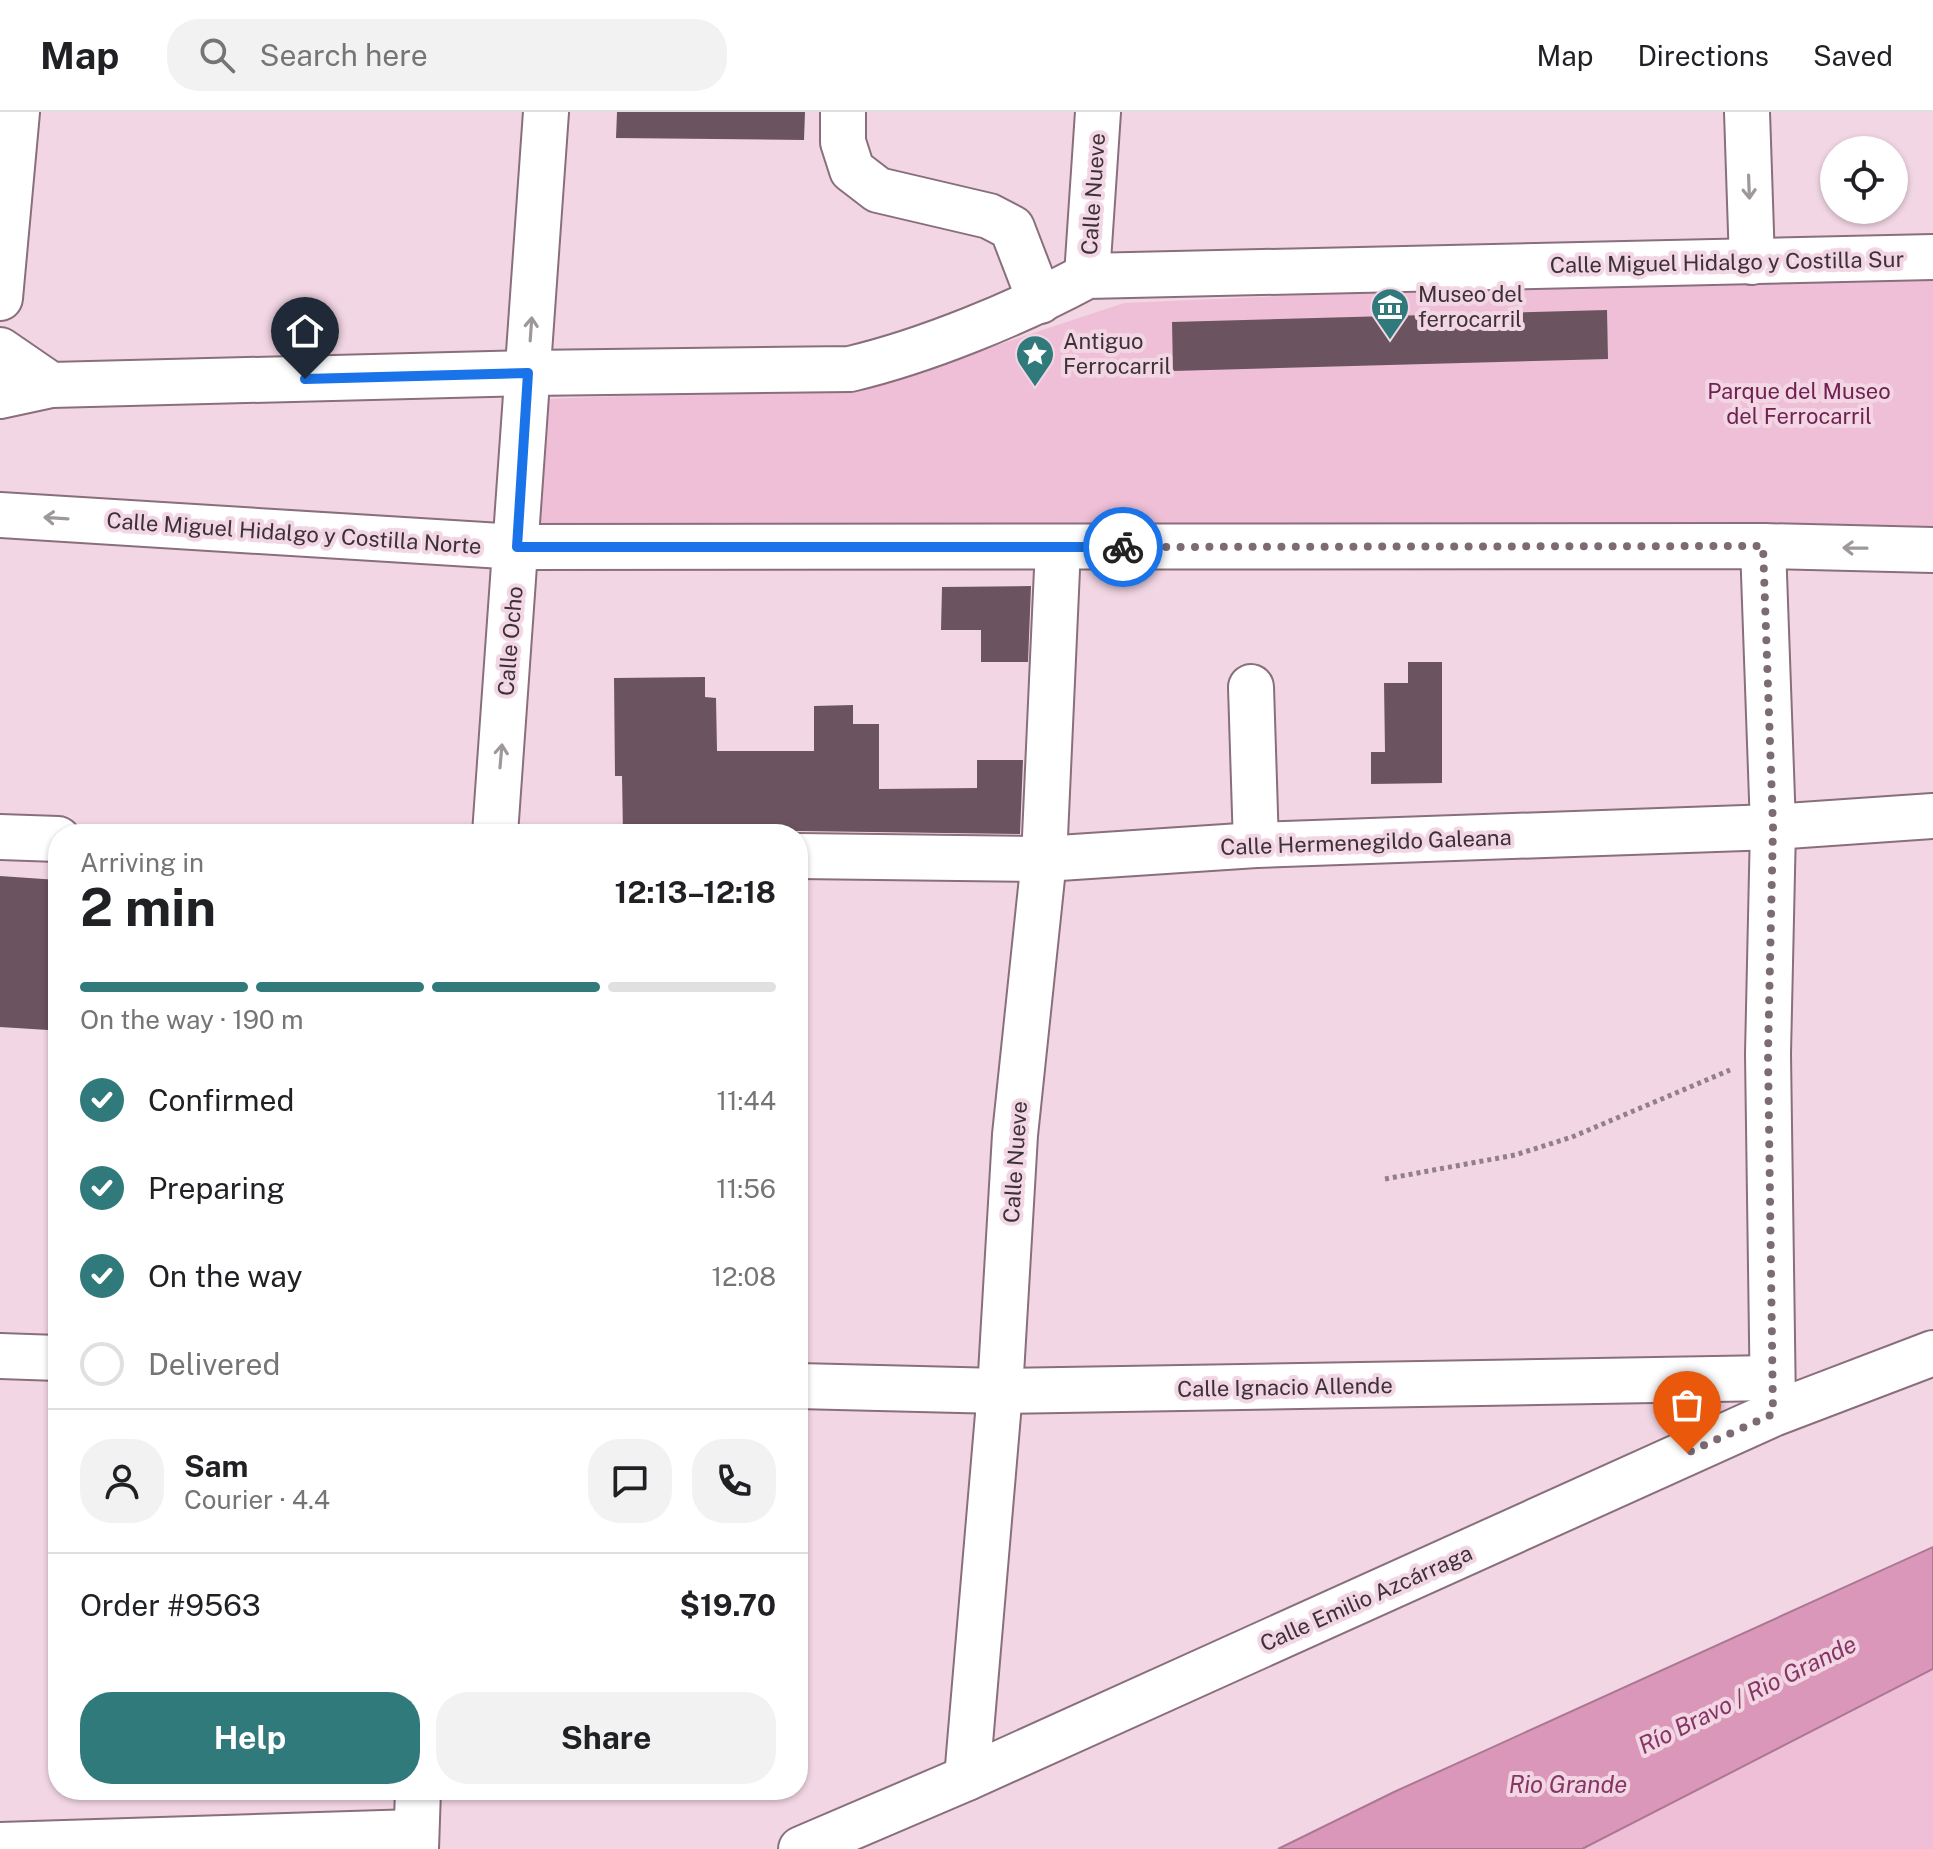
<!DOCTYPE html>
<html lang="en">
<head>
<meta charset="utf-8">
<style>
	body { margin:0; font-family:"Public Sans",sans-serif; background:#f2f2f2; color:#202124; height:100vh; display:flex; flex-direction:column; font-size:30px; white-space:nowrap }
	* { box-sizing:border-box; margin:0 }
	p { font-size:26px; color:#757577 }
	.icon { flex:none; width:44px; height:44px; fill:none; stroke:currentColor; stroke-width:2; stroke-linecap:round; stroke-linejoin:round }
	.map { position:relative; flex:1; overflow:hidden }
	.side { position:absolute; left:48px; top:712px; width:760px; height:976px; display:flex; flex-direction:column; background:#fff; border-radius:32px; box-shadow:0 2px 6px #0004 }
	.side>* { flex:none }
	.tools { position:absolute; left:1820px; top:24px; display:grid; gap:16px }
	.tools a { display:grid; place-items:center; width:88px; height:88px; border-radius:50%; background:#fff; box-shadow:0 2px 6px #0004; font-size:40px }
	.pin { position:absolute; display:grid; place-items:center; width:68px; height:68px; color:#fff; margin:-82px -34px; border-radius:50% 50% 50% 0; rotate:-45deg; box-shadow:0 0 8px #0007 }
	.pin .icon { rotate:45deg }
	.courier { position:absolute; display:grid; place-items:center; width:80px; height:80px; margin:-40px; border:6px solid #1a73e8; border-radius:50%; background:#fff; color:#222; box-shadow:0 2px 10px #0007 }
	.head em { font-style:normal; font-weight:700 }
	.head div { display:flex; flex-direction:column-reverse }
	.head { display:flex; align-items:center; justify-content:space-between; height:136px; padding:0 32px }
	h1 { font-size:52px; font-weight:700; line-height:60px }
	.bar { display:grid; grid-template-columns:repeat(4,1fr); gap:12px 8px; align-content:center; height:96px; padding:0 32px }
	.bar i { height:10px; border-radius:6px; background:#e0e0e0 }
	.bar .selected { background:#317a7c }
	.bar p { grid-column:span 4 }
	.line { display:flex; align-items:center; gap:20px; padding:0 32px; border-top:2px solid #e0e0e0 }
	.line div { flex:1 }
	.round { display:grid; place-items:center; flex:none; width:84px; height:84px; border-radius:32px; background:#f2f2f2 }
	ol { padding:0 32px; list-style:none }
	li { display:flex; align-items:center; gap:24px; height:88px }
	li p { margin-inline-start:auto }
	li .icon { padding:8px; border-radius:50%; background:#317a7c; color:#fff; stroke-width:4 }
	li:last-child { color:#757577 }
	li i { width:44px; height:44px; border:4px solid #e0e0e0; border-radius:50% }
	.primary-button { display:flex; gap:16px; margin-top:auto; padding:16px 32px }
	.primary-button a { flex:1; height:92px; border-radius:32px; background:#317a7c; color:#fff; font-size:32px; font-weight:700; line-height:92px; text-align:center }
	.primary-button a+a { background:#f2f2f2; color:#202124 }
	header { display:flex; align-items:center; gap:48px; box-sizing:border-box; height:112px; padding:0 40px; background:#fff; border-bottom:2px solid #e0e0e0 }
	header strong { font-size:38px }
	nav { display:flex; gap:44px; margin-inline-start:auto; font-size:28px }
	.search { width:560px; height:72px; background:#f2f2f2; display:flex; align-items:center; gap:20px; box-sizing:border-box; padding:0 28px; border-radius:32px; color:#757577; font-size:30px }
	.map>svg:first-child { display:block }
	.green { fill:#eebfd6 }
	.water { fill:#db97ba; stroke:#ab7893; stroke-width:2 }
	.building { fill:#6b545f }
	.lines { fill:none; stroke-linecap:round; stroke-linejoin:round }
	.minor-casing { stroke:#886f7b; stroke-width:48 }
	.major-casing { stroke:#886f7b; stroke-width:48 }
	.path { stroke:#927f89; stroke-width:5; stroke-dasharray:4 4; stroke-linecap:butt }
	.minor { stroke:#fff; stroke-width:44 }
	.major { stroke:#fff; stroke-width:44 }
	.oneway { stroke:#9e989b }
	.done { stroke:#7c6b74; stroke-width:8; stroke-dasharray:0 14.4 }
	.route { stroke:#1a73e8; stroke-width:10 }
	.labels { text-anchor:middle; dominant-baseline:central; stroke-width:8; stroke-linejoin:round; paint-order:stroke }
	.street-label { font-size:22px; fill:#3c3137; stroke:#f3d6e4 }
	.poi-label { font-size:22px; fill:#3c3137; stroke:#f3d6e4; text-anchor:start }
	.park-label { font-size:22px; fill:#702150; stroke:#f3d6e4 }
	.water-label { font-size:24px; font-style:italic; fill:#863664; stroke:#f3d6e4 }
</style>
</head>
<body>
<header>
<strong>Map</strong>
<div class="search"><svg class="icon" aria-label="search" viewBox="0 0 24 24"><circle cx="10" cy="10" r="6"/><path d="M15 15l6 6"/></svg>Search here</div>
<nav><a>Map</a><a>Directions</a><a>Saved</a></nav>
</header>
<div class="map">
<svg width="1933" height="1737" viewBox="0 0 1933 1737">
	<rect width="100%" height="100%" fill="#f3d6e4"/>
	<g class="green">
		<polygon points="1933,155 1933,422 521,432 546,287 859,275 889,269 1124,191"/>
		<polygon points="1933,1557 1933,1737 1582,1737"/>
	</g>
	<polygon class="water" points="1933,1435 1933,1557 1582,1737 1278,1737 1394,1680"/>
	<g class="building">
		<polygon points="617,0 805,0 804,28 616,26"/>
		<polygon points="1607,198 1608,247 1173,259 1172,210"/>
		<polygon points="1031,474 1028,550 981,550 981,518 941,518 942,475"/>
		<polygon points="1408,550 1442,550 1442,671 1371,672 1371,640 1385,640 1384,571 1408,571"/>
		<polygon points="705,565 705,585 716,586 717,639 814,639 814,594 853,593 853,612 879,612 879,677 977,676 977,648 1023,648 1020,722 798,719 786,722 623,722 622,664 615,664 614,566"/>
		<polygon points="0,764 58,768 54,875 51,874 48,918 0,915"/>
	</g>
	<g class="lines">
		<g class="minor-casing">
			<g id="minor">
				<polyline points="843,0 843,30 852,58 878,78 989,104 1012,116 1040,189"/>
				<polyline points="1747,0 1752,150"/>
				<polyline points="1087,164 1098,0"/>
				<polyline points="0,186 17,0"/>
				<polyline points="0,238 51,273"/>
				<path d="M 0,284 L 51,273 L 528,261 L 850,257 C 926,239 1018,201 1087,164 L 1933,145"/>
				<polyline points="0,403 517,435 1763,434 1933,438"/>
				<polyline points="1763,434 1773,715 1768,942 1773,1296"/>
				<polyline points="1251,575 1256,733"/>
				<polyline points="495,722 546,0"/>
				<polyline points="0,1244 58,1246"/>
				<polyline points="798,1274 1000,1279 1772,1266"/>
				<polyline points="967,1666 1000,1279 1015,1023 1044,747 1058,435"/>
				<polyline points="0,1733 415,1720"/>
				<polyline points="416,1737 418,1678"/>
				<polyline points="801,1737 967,1666 1773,1302 1933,1241"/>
			</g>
		</g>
		<g class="major-casing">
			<g id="major">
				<polyline points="0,725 58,727"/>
				<polyline points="798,744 1044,747 1256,733 1773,715 1933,704"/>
			</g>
		</g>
		<polyline class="path" points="1385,1067 1515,1043 1572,1025 1730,958"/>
		<use href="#minor" class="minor"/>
		<use href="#major" class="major"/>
	</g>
	<defs><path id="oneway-shaft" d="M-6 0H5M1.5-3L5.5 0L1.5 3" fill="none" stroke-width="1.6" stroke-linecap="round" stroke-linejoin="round" transform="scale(2)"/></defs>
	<g class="oneway">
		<use href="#oneway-shaft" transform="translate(1749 75) rotate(88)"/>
		<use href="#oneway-shaft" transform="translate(531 217) rotate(-86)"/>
		<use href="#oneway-shaft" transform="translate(56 406) rotate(-176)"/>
		<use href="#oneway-shaft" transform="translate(1855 436) rotate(-179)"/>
		<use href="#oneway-shaft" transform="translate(501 644) rotate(-85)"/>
	</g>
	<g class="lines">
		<polyline class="done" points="1123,435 1763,434 1773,715 1768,942 1773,1302 1687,1341"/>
		<polyline class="route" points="305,267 528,261 517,435 1123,435"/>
	</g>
	<defs>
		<g id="museum-pin" transform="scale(2)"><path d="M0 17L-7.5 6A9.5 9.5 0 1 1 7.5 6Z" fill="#317a7c" stroke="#f3d6e4"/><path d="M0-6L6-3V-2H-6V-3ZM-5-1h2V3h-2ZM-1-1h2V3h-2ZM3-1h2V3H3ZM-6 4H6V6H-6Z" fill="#fff"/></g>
		<g id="sight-pin" transform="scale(2)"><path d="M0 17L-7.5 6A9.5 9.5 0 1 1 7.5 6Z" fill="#317a7c" stroke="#f3d6e4"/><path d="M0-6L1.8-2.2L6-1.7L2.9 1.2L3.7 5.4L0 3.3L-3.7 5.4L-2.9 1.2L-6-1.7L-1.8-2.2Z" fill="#fff"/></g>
	</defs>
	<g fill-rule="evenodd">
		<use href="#museum-pin" x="1390" y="195"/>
		<use href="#sight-pin" x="1035" y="242"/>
	</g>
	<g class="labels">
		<g class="street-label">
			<text transform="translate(1093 82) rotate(-86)">Calle Nueve</text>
			<text transform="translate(1727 150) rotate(-1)">Calle Miguel Hidalgo y Costilla Sur</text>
			<text transform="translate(294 421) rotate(4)">Calle Miguel Hidalgo y Costilla Norte</text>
			<text transform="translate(510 529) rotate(-85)">Calle Ocho</text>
			<text transform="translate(1366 730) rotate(-2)">Calle Hermenegildo Galeana</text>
			<text transform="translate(1015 1050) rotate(-86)">Calle Nueve</text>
			<text transform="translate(1285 1275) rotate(-1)">Calle Ignacio Allende</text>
			<text transform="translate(1366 1486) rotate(-24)">Calle Emilio Azcárraga</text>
		</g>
		<g class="poi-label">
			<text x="1418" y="182">Museo del<tspan x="1418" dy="25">ferrocarril</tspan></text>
			<text x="1063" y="229">Antiguo<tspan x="1063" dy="25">Ferrocarril</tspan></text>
		</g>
		<g class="park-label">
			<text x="1799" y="279">Parque del Museo<tspan x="1799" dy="25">del Ferrocarril</tspan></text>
		</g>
		<g class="water-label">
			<text transform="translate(1747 1582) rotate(-26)">Río Bravo / Rio Grande</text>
			<text x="1568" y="1672">Rio Grande</text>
		</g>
	</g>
</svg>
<div class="tools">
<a><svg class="icon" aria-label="locate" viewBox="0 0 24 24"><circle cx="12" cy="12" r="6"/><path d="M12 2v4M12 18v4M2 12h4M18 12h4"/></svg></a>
</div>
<div class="pin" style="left:1687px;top:1341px;background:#ea580c"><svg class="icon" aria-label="bag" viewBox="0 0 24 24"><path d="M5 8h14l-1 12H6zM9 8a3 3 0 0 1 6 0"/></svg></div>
<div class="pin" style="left:305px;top:267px;background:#1f2937"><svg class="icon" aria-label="home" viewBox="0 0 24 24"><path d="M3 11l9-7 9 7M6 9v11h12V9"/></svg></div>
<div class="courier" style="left:1123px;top:435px"><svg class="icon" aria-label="bike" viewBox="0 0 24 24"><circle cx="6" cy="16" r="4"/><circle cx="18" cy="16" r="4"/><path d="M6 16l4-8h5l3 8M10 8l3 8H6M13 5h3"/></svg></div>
<section class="side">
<div class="head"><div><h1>2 min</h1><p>Arriving in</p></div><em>12:13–12:18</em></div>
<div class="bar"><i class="selected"></i><i class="selected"></i><i class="selected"></i><i></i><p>On the way · 190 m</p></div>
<ol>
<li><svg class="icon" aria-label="check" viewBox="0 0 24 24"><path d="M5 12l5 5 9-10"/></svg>Confirmed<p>11:44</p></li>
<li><svg class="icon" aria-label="check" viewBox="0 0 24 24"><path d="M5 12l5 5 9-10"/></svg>Preparing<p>11:56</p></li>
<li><svg class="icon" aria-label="check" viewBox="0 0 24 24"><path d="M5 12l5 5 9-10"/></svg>On the way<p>12:08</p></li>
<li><i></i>Delivered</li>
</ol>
<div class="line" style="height:144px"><a class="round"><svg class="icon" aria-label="person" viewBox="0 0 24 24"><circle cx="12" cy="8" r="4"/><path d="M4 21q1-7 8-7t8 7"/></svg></a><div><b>Sam</b><p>Courier · 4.4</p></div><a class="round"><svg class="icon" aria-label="chat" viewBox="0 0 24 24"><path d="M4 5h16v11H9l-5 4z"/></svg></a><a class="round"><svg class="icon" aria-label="phone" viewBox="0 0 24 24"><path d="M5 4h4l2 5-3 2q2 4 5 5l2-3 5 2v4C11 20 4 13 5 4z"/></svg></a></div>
<div class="line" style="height:104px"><div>Order #9563</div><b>$19.70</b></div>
<div class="primary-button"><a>Help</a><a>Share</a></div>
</section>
</div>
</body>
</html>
